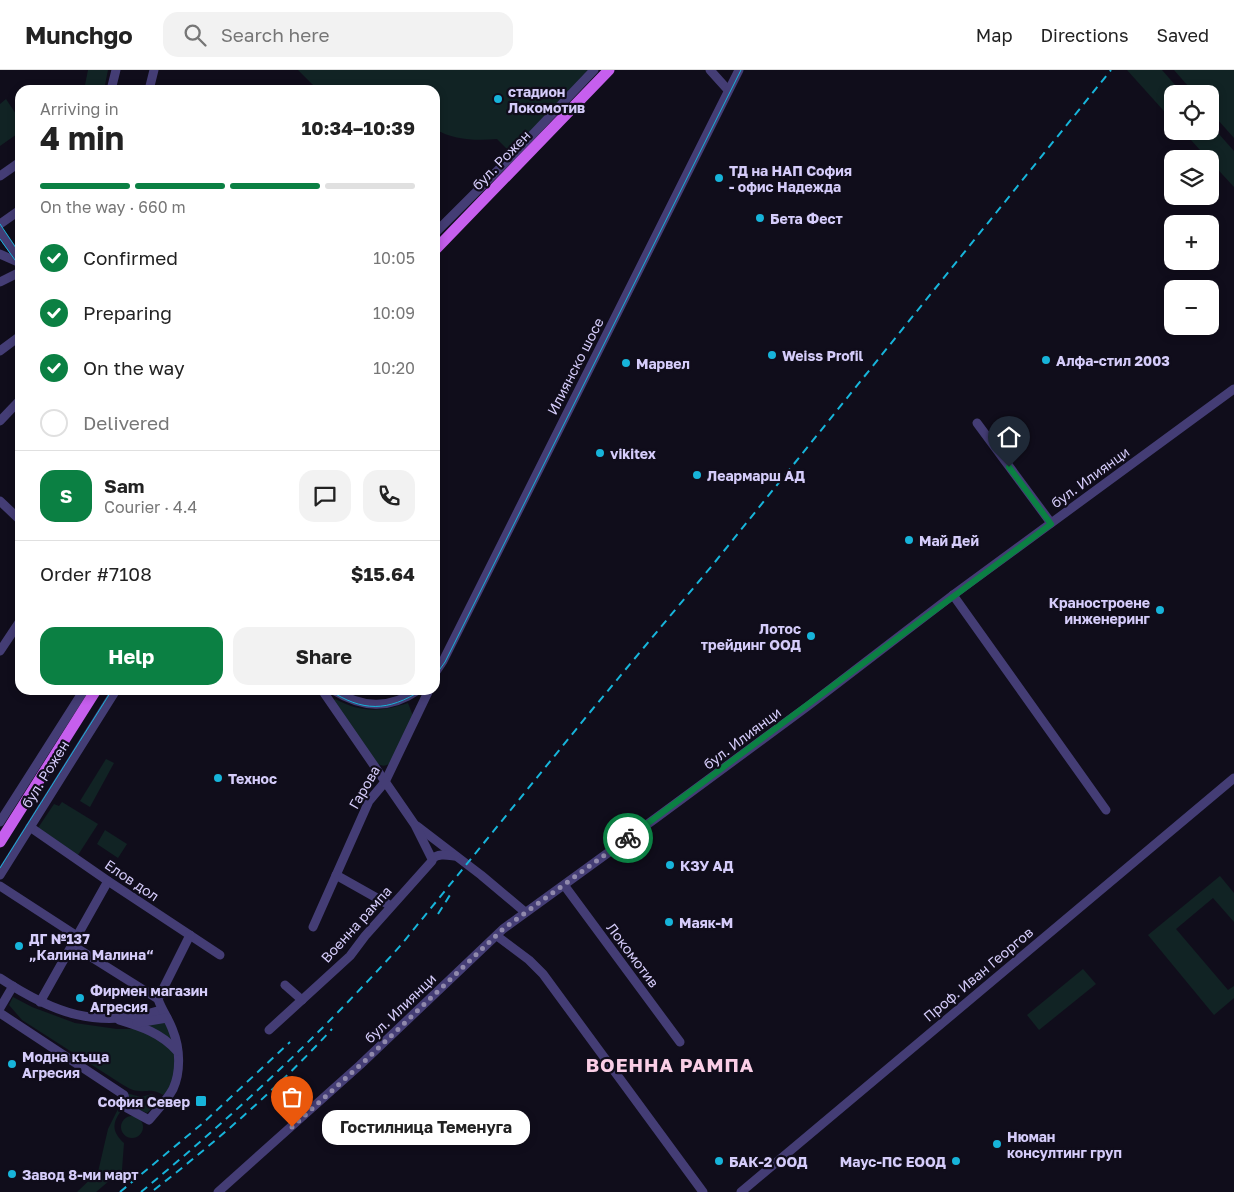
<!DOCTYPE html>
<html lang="en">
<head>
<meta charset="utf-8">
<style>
	body { margin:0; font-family:"Golos Text",sans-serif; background:#f2f2f2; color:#222; height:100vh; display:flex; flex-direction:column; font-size:19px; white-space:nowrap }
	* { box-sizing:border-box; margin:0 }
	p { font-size:16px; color:#767676 }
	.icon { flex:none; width:28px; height:28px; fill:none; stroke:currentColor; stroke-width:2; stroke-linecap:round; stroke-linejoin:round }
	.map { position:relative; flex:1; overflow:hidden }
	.drawer { position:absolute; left:15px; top:15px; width:425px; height:610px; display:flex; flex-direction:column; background:#fff; border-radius:15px; box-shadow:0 2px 8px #0003 }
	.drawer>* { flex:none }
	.buttons { position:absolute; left:1164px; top:15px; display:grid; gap:10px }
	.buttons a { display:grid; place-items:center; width:55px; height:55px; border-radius:10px; background:#fff; box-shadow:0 2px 8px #0003; font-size:25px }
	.pin { position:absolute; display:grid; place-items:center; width:42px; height:42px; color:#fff; margin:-51px -21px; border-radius:50% 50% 50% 0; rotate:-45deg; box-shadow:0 0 5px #0007 }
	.pin .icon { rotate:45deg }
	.courier { position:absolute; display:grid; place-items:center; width:50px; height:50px; margin:-25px; border:4px solid #0b8043; border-radius:50%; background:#fff; color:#222; box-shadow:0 1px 6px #0007 }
	.bubble { position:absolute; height:35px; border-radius:15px; background:#fff; box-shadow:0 2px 8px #0003; font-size:16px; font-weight:700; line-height:35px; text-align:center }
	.head em { font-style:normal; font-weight:700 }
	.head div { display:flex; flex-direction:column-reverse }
	.head { display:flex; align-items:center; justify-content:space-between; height:85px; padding:0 25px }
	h1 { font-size:32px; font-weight:700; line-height:38px }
	.bar { display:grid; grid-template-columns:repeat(4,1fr); gap:8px 5px; align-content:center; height:60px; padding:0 25px }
	.bar i { height:6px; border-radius:4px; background:#e0e0e0 }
	.bar .on { background:#0b8043 }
	.bar p { grid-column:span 4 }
	.line { display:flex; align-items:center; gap:12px; padding:0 25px; border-top:1px solid #e0e0e0 }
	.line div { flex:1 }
	.round { display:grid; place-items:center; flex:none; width:52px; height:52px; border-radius:15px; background:#f2f2f2 }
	ol { padding:0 25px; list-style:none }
	li { display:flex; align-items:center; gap:15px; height:55px }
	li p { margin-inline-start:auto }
	li .icon { padding:5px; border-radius:50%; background:#0b8043; color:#fff; stroke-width:4 }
	li:last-child { color:#767676 }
	li i { width:28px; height:28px; border:2px solid #e0e0e0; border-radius:50% }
	.primary-button { display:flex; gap:10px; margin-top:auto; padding:10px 25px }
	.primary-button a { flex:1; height:58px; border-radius:15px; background:#0b8043; color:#fff; font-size:20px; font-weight:700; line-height:58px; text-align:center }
	.primary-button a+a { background:#f2f2f2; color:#222 }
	header { display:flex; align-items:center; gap:30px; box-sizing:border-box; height:70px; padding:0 25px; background:#fff; border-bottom:1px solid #e0e0e0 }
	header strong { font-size:24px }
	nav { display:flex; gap:28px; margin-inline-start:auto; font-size:18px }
	.search { width:350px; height:45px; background:#f2f2f2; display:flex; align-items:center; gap:12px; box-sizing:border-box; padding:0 18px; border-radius:15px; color:#767676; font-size:19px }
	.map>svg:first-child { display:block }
	.green { fill:#112324 }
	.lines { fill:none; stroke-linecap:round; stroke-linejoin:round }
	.minor { stroke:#443d75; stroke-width:9 }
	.major { stroke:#c65fee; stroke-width:11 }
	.tram { stroke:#17b4da; stroke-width:1 }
	.rail { stroke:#17b4da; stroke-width:2; stroke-dasharray:8 6; stroke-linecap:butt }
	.done { stroke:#9089ac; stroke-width:5; stroke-dasharray:0 9 }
	.route { stroke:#0b8043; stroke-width:6 }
	.poi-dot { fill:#17b4da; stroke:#100d1b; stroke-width:2 }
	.labels { text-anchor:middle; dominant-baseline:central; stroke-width:4.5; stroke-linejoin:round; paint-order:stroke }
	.poi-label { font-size:14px; font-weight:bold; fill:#d5ccfa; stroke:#100d1b; text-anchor:start }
	.street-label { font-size:14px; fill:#d5ccfa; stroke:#100d1b }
	.district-label { font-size:19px; font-weight:bold; letter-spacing:1px; fill:#facee6; stroke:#100d1b }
</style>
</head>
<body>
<header>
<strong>Munchgo</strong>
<div class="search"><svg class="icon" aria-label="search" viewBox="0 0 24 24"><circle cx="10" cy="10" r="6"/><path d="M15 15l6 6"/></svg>Search here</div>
<nav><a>Map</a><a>Directions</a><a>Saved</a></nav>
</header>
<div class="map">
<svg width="1234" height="1122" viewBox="0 0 1234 1122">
	<rect width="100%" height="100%" fill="#100d1b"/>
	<g class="green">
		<polygon points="88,0 108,0 104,20 84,20"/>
		<path d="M 298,0 L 588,0 L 524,68 L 507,79 L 497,69 C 476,71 453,70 435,59 L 435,20 L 318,20 Z"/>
		<polygon points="1127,0 1162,0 1183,24 1172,24 1172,50"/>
		<polygon points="1174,0 1234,0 1234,68 1210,41 1210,24 1195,24"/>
		<polygon points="6,29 20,50 20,62 0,76 0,34"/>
		<polygon points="1210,54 1234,81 1234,117 1210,91 1210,89 1208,89 1183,61 1210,61"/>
		<path d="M 335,629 C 362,643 380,642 408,633 L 413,646 L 390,693 C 385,697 382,696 376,693 L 333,631 Z"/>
		<polygon points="106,689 114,693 90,737 80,731"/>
		<polygon points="62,732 98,754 78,785 38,758 54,734 59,736"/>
		<polygon points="105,760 127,774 118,788 97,774"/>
		<polygon points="1220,806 1234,823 1234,852 1213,828 1176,859 1228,920 1234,916 1234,928 1214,945 1148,865"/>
		<polygon points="1083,899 1096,914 1039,960 1027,945"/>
		<path d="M 13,927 L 32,937 L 75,953 L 117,959 L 144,959 L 174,981 C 177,995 175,1016 163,1025 C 150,1018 151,1022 139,1021 C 132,1021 125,1016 120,1013 L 22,950 L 9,935 Z"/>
		<polygon points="165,951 174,973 147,955"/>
		<polygon points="126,1023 141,1027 152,1024 160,1030 147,1043 130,1036"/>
		<path d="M 120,1035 L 121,1041 C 111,1054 113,1063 124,1073 L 122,1100 L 96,1122 L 77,1122 L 98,1102 L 108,1059 Z"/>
		<circle cx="132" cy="1057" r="11"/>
	</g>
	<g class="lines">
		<g class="minor">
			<polyline points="710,0 728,20"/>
			<polyline points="111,20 116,0"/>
			<polyline points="149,20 154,0"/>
			<polyline points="0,106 20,92"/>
			<polyline points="0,154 20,140"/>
			<polyline points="0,162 20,190"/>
			<polyline points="435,163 514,84 594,0"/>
			<polyline points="0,184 20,193"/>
			<polyline points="0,212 20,202"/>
			<polyline points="0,281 20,266"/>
			<polyline points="0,351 20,330"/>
			<polyline points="977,353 1051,453"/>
			<polyline points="0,431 20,450"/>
			<polyline points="953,525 1106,740"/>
			<polyline points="0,581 20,551"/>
			<polyline points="435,603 443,591 739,0"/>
			<path d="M 333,620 C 362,638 389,640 418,620"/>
			<polyline points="0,752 84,620"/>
			<polyline points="417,756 481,805 525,842"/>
			<polyline points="30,757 108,811 220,885"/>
			<path d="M 432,789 C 438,783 447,785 455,786"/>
			<polyline points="0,805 116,620"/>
			<polyline points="336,805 391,836"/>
			<polyline points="564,815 680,972"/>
			<polyline points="0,816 77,866"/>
			<polyline points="313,857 369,731 385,712 429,620"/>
			<polyline points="497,866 529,890 543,904 703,1122"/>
			<path d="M 0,908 C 53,943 98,960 161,940"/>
			<polyline points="285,915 302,930"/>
			<polyline points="158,929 190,865"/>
			<polyline points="40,932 108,811"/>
			<polyline points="0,938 13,916"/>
			<path d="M 0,943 L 124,1025 L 127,1038 L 149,1050 C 157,1040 167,1030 173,1019 C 181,1002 180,978 173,961 C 169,949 162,941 158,929 L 72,875"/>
			<path d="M 119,950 C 142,957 161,963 177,981"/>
			<polyline points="137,953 167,948"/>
			<polyline points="269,960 350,886 365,866 432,791 432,789 415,755 322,620"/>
			<polyline points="218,1122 360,995 503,859 656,748 808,636 953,525 1234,319"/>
			<polyline points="741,1122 1234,708"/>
		</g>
		<g class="major">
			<polyline points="435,180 609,0"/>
			<polyline points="0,772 96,620"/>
		</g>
		<g class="tram">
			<polyline points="0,154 20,184"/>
			<polyline points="0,169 20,197"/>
			<polyline points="435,606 445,592 741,0"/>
			<path d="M 329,620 C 363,642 387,642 422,620"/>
			<polyline points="0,798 112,620"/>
		</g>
		<g class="rail">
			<polyline points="438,844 450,825"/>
			<path d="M 154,1120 C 217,1071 278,1018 332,959"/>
			<polyline points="120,1122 203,1053 290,972"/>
			<path d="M 141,1122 C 233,1046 321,964 401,875 L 591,641 L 715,492 L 1111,0"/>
		</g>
	</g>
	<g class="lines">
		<polyline class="done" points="292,1057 368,988 503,859 628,768"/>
		<polyline class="route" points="628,768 1051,454 1009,397"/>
	</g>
	<g class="poi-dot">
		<circle cx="498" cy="29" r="5"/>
		<circle cx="719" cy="108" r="5"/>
		<circle cx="760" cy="148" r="5"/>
		<circle cx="772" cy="285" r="5"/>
		<circle cx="1046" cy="290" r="5"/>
		<circle cx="626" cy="293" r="5"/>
		<circle cx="600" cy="383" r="5"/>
		<circle cx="697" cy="405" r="5"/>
		<circle cx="909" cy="470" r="5"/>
		<circle cx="1160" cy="540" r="5"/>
		<circle cx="811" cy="566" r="5"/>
		<circle cx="218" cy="708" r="5"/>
		<circle cx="670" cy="795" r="5"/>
		<circle cx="669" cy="852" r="5"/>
		<circle cx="19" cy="876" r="5"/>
		<circle cx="80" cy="928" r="5"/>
		<circle cx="12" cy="994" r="5"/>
		<rect x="195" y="1025" width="12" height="12" rx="2.5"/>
		<circle cx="997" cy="1074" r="5"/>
		<circle cx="719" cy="1091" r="5"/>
		<circle cx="956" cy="1091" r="5"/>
		<circle cx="12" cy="1104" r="5"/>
	</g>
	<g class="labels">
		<g class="poi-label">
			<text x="508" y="21">стадион<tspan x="508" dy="16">Локомотив</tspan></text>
			<text x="729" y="100">ТД на НАП София<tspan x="729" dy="16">- офис Надежда</tspan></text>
			<text x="770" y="148">Бета Фест</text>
			<text x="782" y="285">Weiss Profil</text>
			<text x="1056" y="290">Алфа-стил 2003</text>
			<text x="636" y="293">Марвел</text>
			<text x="610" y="383">vikitex</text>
			<text x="707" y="405">Леармарш АД</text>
			<text x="919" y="470">Май Дей</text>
			<text x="1150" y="532" text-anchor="end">Краностроене<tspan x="1150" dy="16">инженеринг</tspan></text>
			<text x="801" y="558" text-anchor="end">Лотос<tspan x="801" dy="16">трейдинг ООД</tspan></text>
			<text x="228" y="708">Технос</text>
			<text x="680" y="795">КЗУ АД</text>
			<text x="679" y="852">Маяк-М</text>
			<text x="29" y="868">ДГ №137<tspan x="29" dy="16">„Калина Малина“</tspan></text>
			<text x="90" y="920">Фирмен магазин<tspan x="90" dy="16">Агресия</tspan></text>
			<text x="22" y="986">Модна къща<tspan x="22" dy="16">Агресия</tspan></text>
			<text x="190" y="1031" text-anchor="end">София Север</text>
			<text x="1007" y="1066">Нюман<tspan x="1007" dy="16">консултинг груп</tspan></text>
			<text x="729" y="1091">БАК-2 ООД</text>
			<text x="946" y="1091" text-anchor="end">Маус-ПС ЕООД</text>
			<text x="22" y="1104">Завод 8-ми март</text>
		</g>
		<g class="street-label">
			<text transform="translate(501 90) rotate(-46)">бул. Рожен</text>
			<text transform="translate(575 296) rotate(-63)">Илиянско шосе</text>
			<text transform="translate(1090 407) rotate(-36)">бул. Илиянци</text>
			<text transform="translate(742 668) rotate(-37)">бул. Илиянци</text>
			<text transform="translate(45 704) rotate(-58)">бул. Рожен</text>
			<text transform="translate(364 717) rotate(-60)">Гарова</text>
			<text transform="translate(132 810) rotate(34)">Елов дол</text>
			<text transform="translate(356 854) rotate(-48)">Военна рампа</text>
			<text transform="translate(633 885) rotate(53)">Локомотив</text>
			<text transform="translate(978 904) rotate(-40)">Проф. Иван Георгов</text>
			<text transform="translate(400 938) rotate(-44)">бул. Илиянци</text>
		</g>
		<g class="district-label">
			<text x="670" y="994">ВОЕННА РАМПА</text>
		</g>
	</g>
</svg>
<div class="buttons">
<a><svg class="icon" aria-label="locate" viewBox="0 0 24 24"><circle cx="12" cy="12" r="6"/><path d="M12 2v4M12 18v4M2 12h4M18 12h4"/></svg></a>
<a><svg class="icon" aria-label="layers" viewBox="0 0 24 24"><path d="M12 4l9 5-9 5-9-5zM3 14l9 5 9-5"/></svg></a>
<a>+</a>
<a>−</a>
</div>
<div class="pin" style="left:292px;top:1057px;background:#ea580c"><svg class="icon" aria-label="bag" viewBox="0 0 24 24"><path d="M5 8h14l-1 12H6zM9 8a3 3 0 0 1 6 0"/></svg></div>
<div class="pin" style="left:1009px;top:397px;background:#1f2937"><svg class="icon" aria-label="home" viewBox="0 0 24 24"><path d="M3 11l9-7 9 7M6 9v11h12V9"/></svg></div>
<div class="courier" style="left:628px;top:768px"><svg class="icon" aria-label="bike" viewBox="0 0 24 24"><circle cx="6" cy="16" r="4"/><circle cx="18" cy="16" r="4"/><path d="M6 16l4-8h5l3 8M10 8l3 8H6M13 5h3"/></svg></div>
<div class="bubble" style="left:322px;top:1040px;width:208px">Гостилница Теменуга</div>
<section class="drawer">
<div class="head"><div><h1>4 min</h1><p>Arriving in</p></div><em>10:34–10:39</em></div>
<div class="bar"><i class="on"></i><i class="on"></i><i class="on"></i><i></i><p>On the way · 660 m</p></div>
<ol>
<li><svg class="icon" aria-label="check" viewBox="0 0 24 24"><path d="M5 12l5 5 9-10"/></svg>Confirmed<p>10:05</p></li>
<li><svg class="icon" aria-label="check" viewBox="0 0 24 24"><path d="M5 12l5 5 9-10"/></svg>Preparing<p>10:09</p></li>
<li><svg class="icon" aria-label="check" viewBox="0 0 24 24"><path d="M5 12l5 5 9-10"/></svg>On the way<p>10:20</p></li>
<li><i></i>Delivered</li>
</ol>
<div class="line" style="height:90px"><b class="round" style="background:#0b8043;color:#fff">S</b><div><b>Sam</b><p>Courier · 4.4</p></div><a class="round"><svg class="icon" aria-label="chat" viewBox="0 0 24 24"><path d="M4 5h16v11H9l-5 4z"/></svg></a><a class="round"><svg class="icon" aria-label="phone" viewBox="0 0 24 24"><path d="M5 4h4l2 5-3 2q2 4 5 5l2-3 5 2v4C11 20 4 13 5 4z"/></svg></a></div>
<div class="line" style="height:65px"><div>Order #7108</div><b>$15.64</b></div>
<div class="primary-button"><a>Help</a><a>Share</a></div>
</section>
</div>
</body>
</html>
